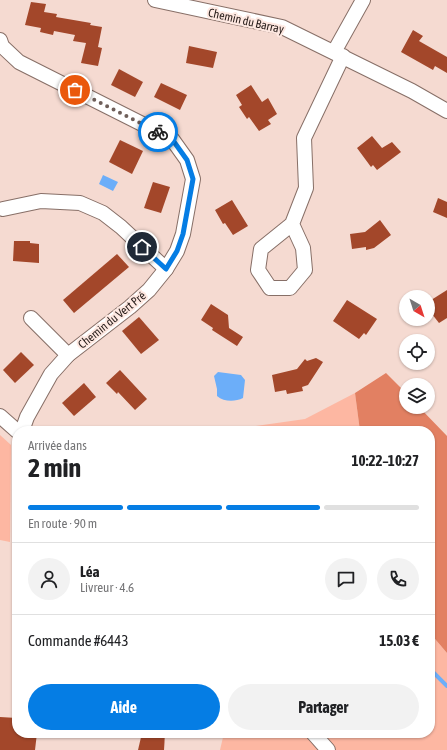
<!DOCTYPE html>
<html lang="fr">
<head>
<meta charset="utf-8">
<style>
	body { margin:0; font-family:"Asap Condensed",sans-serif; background:#f2f2f2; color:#202124; height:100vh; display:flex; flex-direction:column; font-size:15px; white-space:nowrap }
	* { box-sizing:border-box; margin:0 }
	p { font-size:13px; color:#757577 }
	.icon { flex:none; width:22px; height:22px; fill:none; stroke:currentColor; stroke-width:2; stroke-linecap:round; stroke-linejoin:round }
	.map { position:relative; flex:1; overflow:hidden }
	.sheet { position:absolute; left:12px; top:426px; width:423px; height:312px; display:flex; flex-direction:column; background:#fff; border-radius:16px; box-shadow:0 1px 3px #0004 }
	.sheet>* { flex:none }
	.needle { width:26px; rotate:141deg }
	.tools { position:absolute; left:399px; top:290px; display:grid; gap:8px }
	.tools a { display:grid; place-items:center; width:36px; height:36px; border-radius:50%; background:#fff; box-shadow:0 1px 3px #0004; font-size:20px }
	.pin { position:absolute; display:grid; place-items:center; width:34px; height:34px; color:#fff; margin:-17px; border:2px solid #fff; border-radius:50%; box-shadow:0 1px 4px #0007 }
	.courier { position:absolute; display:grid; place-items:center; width:40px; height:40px; margin:-20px; border:3px solid #057de4; border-radius:50%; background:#fff; color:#222; box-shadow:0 1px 5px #0007 }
	.head em { font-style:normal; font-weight:700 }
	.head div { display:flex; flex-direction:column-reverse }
	.head { display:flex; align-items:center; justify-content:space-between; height:68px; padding:0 16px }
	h1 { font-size:26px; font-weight:700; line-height:30px }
	.bar { display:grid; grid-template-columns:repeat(4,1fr); gap:6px 4px; align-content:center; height:48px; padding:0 16px }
	.bar i { height:5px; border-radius:3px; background:#e0e0e0 }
	.bar .active { background:#057de4 }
	.bar p { grid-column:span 4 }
	.line { display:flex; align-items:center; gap:10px; padding:0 16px; border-top:1px solid #e0e0e0 }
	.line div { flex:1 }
	.round { display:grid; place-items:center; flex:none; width:42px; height:42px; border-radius:21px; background:#f2f2f2 }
	.primary-button { display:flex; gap:8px; margin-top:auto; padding:8px 16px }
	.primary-button a { flex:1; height:46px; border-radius:24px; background:#057de4; color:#fff; font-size:16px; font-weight:700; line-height:46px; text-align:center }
	.primary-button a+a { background:#f2f2f2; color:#202124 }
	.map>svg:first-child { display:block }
	.green { fill:#fdb7a2 }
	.forest { fill:#e28062 }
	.water { fill:#6caef9 }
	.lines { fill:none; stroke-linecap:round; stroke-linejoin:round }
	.stream { stroke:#6caef9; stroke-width:4 }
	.building { fill:#a3472a }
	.street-casing { stroke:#876f67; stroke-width:16 }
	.street { stroke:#fff; stroke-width:14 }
	.done { stroke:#6f5f5a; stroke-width:4; stroke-dasharray:0 7.2 }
	.route { stroke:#057de4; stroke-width:5 }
	.labels { text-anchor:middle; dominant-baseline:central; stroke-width:4; stroke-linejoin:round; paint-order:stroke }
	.street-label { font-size:12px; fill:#271d1a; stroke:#fee8e1 }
</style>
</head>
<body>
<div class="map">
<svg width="447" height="750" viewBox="0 0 447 750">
	<rect width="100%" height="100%" fill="#f5dad1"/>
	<g class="green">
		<polygon points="355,393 360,431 220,431 305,419"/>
		<polygon points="0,435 11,445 10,542 0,540"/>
		<polygon points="430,633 447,653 447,750 220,750 224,733 430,733"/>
	</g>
	<polygon class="forest" points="386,373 406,393 406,407 419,407 447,436 447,653 430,633 430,431 360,431 355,393"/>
	<g class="water">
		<polygon points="103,175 118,182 113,191 99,184"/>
		<path d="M 218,372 L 241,375 L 245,380 L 243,398 C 235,402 224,402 217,396 L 217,389 L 214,376 Z"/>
	</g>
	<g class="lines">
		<polyline class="stream" points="430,669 447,686"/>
	</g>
	<g class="building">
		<polygon points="31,2 46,4 44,12 57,14 56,17 91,23 90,25 102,27 98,47 102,48 98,66 81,63 86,43 73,41 75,35 54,31 53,35 40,32 41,28 25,25"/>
		<polygon points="413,30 423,36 419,41 447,57 447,73 435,66 433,70 401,52"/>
		<polygon points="189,46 217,52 213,68 186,63"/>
		<polygon points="119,69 143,82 135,97 111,85"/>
		<polygon points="161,83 187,95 180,110 154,97"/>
		<polygon points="251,85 262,102 268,98 277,114 268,120 271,124 259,131 249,117 247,119 239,107 242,105 236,95"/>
		<polygon points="372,136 382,148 392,142 401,152 377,170 373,165 371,167 357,148"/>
		<polygon points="120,140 143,151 132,174 109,162"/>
		<polygon points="153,182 170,187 161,213 144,208"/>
		<polygon points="438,198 447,202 447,218 433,212"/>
		<polygon points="232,200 248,226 233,235 225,223 223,224 215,210"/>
		<polygon points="380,220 391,235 374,248 366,250 366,247 352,249 350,234 365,232"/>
		<polygon points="14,241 30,241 30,243 39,244 39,263 13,261"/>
		<polygon points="117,254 129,267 74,313 63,300"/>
		<polygon points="447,290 447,318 439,323 428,309 428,302"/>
		<polygon points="347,300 377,319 366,335 364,333 359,339 333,321"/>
		<polygon points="211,304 228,315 229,328 243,337 237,346 212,330 213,328 201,320"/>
		<polygon points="139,317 159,340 141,354 122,331"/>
		<polygon points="21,352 34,365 15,383 3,370"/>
		<polygon points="316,358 323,362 308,385 302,387 303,391 287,394 286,390 275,392 272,375 297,369 305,359 307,361"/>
		<polygon points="120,370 147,399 135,410 118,392 117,394 106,383"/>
		<polygon points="84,383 96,397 74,416 62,403"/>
		<polygon points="0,717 17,718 17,733 37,733 35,750 0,750"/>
		<polygon points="142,733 165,733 164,750 138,750"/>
	</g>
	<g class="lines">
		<g class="street-casing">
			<g id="street">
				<polyline points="155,0 282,27 412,91 447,111"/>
				<polyline points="0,40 2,46 19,62 172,139 187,160 193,179 183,234 177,251 166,269 149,290 130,307 68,355 51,374 27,417 22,431"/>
				<polyline points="334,52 363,0"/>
				<polyline points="3,209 41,201 80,203 103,213 121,227 166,269"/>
				<polyline points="292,224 303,248 305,270 290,288 270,288 258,270 261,249 292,224 306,188 304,138 343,56"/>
				<polyline points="31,318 68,355"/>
				<polyline points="0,416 17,431"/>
				<polyline points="313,733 328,750"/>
			</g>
		</g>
		<use href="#street" class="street"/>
	</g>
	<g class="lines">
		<polyline class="done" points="75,90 158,132"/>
		<polyline class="route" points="142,247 166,269 177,251 183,234 193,179 187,160 172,139 158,132"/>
	</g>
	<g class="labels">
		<g class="street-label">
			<text transform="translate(246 21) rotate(13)">Chemin du Barray</text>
			<text transform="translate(112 320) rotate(-39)">Chemin du Vert Pré</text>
		</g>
	</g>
</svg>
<div class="tools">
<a><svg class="needle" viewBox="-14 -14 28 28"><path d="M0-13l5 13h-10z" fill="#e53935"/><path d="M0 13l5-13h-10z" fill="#757577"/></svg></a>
<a><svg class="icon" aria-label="locate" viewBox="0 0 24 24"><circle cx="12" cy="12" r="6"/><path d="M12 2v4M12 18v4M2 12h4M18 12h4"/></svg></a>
<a><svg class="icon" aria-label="layers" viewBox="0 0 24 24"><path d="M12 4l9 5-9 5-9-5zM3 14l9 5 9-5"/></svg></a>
</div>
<div class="pin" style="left:75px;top:90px;background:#ea580c"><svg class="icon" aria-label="bag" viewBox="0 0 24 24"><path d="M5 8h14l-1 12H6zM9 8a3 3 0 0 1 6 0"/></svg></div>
<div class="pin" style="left:142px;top:247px;background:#1f2937"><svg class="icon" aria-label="home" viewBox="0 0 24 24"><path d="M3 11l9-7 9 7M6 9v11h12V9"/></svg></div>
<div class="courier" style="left:158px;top:132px"><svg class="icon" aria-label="bike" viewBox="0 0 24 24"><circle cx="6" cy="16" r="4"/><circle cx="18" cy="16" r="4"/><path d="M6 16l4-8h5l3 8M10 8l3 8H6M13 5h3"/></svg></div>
<section class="sheet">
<div class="head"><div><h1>2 min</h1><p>Arrivée dans</p></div><em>10:22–10:27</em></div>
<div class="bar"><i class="active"></i><i class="active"></i><i class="active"></i><i></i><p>En route · 90 m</p></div>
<div class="line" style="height:72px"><a class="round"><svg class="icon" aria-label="person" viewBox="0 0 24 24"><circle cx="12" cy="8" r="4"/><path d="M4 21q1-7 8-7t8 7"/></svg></a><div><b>Léa</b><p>Livreur · 4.6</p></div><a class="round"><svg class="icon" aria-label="chat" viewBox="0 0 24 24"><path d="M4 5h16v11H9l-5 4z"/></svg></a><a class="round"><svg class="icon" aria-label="phone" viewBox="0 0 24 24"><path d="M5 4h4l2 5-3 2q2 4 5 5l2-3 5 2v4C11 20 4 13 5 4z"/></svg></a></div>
<div class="line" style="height:52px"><div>Commande #6443</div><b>15.03 €</b></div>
<div class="primary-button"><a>Aide</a><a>Partager</a></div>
</section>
</div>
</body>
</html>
